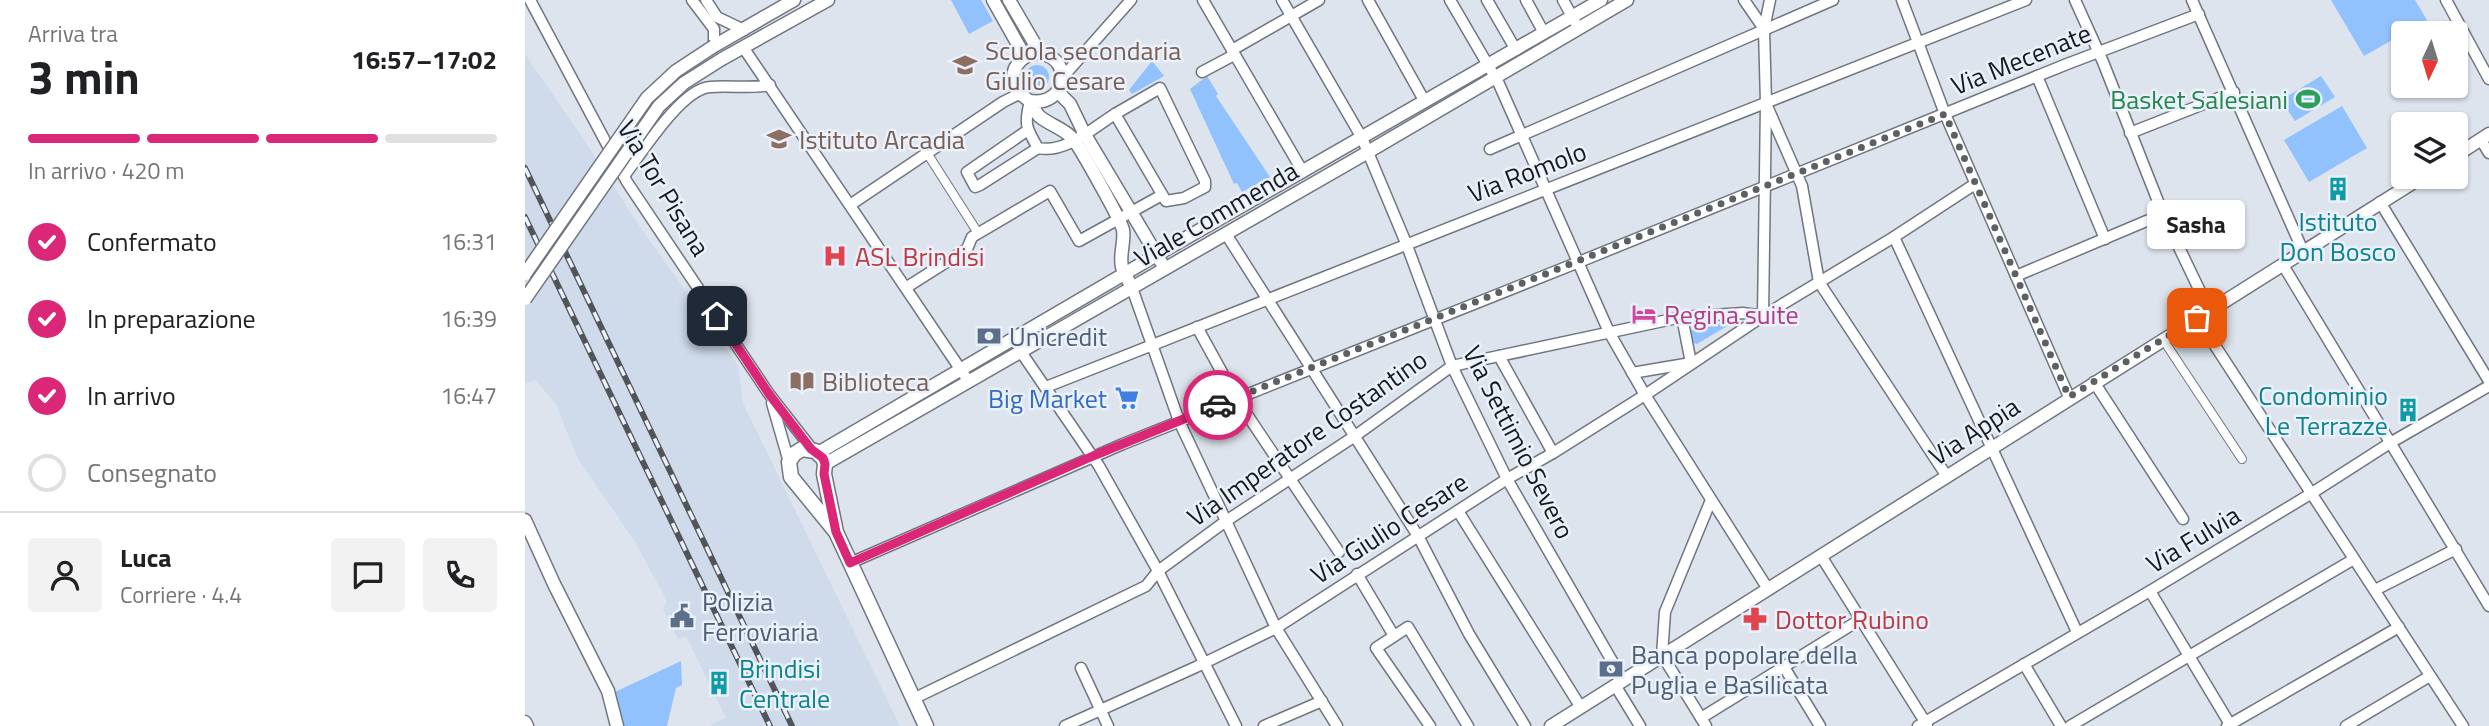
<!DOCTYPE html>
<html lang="it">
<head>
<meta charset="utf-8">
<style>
	body { margin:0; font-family:"Titillium Web",sans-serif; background:#f2f2f2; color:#202124; height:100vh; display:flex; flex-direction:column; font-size:26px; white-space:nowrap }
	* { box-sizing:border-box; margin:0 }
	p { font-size:23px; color:#757577 }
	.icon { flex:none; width:38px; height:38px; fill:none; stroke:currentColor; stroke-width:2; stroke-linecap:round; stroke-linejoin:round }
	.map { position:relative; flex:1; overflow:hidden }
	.drawer { display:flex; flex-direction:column; background:#fff; width:525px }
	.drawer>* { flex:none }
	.needle { width:46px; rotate:184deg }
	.controls { position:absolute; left:1866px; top:21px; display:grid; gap:14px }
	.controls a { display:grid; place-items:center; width:77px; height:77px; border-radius:7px; background:#fff; box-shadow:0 2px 5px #0004; font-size:35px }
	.pin { position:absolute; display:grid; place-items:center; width:60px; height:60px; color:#fff; margin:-30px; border-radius:14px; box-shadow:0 4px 10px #0006 }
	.courier { position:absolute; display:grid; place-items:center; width:70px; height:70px; margin:-35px; border:5px solid #db2777; border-radius:50%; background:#fff; color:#222; box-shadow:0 2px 9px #0007 }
	.bubble { position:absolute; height:49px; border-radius:7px; background:#fff; box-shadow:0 2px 5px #0004; font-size:23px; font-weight:700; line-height:49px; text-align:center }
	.head em { font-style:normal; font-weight:700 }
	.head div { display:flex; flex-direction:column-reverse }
	.head { display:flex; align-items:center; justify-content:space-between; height:119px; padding:0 28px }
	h1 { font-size:46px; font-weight:700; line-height:52px }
	.bar { display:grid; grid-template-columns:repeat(4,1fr); gap:10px 7px; align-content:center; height:84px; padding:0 28px }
	.bar i { height:9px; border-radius:5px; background:#e0e0e0 }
	.bar .on { background:#db2777 }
	.bar p { grid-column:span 4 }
	.line { display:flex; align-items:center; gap:18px; padding:0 28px; border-top:2px solid #e0e0e0 }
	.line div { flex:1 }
	.round { display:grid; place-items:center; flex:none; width:74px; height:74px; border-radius:7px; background:#f2f2f2 }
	ol { padding:0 28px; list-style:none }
	li { display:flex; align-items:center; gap:21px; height:77px }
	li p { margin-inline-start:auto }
	li .icon { padding:7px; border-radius:50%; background:#db2777; color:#fff; stroke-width:4 }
	li:last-child { color:#757577 }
	li i { width:38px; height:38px; border:4px solid #e0e0e0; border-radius:50% }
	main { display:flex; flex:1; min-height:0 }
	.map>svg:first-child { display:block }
	.built { fill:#cfdbeb }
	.green { fill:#92c2fe }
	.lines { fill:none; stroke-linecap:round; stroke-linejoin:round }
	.pedestrian-casing { stroke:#70767f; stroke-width:10 }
	.minor-casing { stroke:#70767f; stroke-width:13 }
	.tertiary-casing { stroke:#70767f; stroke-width:15 }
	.secondary-casing { stroke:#70767f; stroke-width:17 }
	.pedestrian { stroke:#fff; stroke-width:8 }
	.minor { stroke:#fff; stroke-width:10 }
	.tertiary { stroke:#fff; stroke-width:12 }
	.secondary { stroke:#fff; stroke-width:14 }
	.rail-casing { stroke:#515559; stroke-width:6 }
	.rail { stroke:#eaf1fb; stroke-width:3.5; stroke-dasharray:10; stroke-linecap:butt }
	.tertiary-bridge-casing { stroke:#70767f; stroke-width:15; stroke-linecap:butt }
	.tertiary-bridge { stroke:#fff; stroke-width:12 }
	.done { stroke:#5c6065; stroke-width:7; stroke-dasharray:0 12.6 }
	.route { stroke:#db2777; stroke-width:9 }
	.labels { text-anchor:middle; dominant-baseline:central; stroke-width:5; stroke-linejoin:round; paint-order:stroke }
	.education-label { font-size:26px; fill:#785e54; stroke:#eaf1fb; text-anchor:start }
	.street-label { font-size:26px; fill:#17191c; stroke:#eaf1fb }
	.leisure-label { font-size:26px; fill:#27864d; stroke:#eaf1fb; text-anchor:end }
	.culture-label { font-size:26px; fill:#0d838f; stroke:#eaf1fb }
	.health-label { font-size:26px; fill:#be3a42; stroke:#eaf1fb; text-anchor:start }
	.hotel-label { font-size:26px; fill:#b23c85; stroke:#eaf1fb; text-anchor:start }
	.service-label { font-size:26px; fill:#4e5e75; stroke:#eaf1fb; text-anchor:start }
	.shop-label { font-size:26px; fill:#366cbe; stroke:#eaf1fb; text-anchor:end }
</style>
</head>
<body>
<main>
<section class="drawer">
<div class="head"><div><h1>3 min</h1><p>Arriva tra</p></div><em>16:57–17:02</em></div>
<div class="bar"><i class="on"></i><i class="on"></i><i class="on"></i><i></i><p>In arrivo · 420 m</p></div>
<ol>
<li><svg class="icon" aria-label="check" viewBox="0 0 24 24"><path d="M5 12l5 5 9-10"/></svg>Confermato<p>16:31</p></li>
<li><svg class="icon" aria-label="check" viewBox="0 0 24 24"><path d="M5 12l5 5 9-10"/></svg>In preparazione<p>16:39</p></li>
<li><svg class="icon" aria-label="check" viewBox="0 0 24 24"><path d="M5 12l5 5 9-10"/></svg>In arrivo<p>16:47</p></li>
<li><i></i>Consegnato</li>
</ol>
<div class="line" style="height:126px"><a class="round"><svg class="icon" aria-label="person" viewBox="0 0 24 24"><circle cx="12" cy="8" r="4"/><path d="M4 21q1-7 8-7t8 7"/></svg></a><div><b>Luca</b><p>Corriere · 4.4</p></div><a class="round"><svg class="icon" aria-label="chat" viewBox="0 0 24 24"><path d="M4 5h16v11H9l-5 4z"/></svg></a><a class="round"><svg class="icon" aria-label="phone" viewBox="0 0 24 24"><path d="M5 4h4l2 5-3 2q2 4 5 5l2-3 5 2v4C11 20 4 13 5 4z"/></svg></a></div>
</section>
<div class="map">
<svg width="1964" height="726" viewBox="0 0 1964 726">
	<rect width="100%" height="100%" fill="#dde4ed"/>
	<polygon class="built" points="0,54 68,153 109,218 213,365 218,403 375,726 187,726 186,724 201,718 161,636 153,639 138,609 142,601 110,542 52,457 31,404 10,380 1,383 0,381"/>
	<g class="green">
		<polygon points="426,0 456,0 468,21 444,34"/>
		<polygon points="1806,0 1890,0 1902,20 1839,56"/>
		<polygon points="627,61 639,76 607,94 604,90"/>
		<circle cx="512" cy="77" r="12"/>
		<polygon points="682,76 693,94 691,96 745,177 717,192 712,183 709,184 665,89"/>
		<polygon points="1796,76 1810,97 1770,121 1756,100"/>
		<polygon points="1817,106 1842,148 1784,182 1759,140"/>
		<polygon points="1214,319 1172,344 1165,342 1163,332 1167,330"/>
		<polygon points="156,661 157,685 151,688 142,726 99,726 90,692"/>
	</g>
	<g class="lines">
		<g class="pedestrian-casing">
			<g id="pedestrian">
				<polyline points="402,153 453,233"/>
				<polyline points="1643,347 1717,459"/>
			</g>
		</g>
		<g class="minor-casing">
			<g id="minor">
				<polyline points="5,0 102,182 244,394 287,449"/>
				<polyline points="167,0 189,29 189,46"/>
				<polyline points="181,0 192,17 219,30"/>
				<polyline points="678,0 778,172"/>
				<polyline points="757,0 837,138 881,243 927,366 982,479 1098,680"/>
				<polyline points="843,0 900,102"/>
				<polyline points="925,0 974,84 1084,332 1120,395 1243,589"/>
				<polyline points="962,0 991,50"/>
				<polyline points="1001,0 1019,33"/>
				<polyline points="1038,0 1050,22"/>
				<polyline points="1219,0 1239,29"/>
				<polyline points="1377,0 1420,114 1544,397"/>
				<polyline points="1550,0 1578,62 1638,214 1684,310"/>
				<polyline points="1667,0 1778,251"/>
				<polyline points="1921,0 1964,79"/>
				<polyline points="218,47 444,382"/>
				<polyline points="707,50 794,0"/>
				<polyline points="677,72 709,55"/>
				<polyline points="1512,76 1580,239"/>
				<polyline points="537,78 606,0"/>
				<polygon points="635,88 680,181 680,187 659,198 641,201 590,114"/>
				<path d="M 505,101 C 499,124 501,128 513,148 C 540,154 568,128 590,114"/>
				<polyline points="1242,106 1277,186 1294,282 1421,475"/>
				<polyline points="503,130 442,172 450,187 455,185 513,148"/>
				<polyline points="1605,133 1709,92"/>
				<polyline points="1956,140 1964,153"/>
				<polyline points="965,149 1308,0"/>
				<path d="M 99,176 C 116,154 156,89 185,87 C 205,85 225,89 245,85"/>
				<polyline points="1855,202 1964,381"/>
				<polyline points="325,205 478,102 494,94"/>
				<polyline points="701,234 893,536 944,634 1000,726"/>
				<polyline points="1369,237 1552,632"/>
				<polyline points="1758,265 1964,606"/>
				<polyline points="1491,276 1638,214"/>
				<polyline points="382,287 442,249 447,237 525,191 554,241 637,195"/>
				<polyline points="607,288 654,421 701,521 751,628 812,726"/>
				<polyline points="1672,318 1938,726"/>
				<polyline points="672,327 711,398 814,552"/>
				<polyline points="496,352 574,466 633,571 711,726"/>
				<polyline points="974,356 1028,453"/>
				<polyline points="1107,373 1166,363 1157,317"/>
				<polyline points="1569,382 1658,519"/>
				<polyline points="521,387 1501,0"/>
				<polyline points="247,403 264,462"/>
				<polyline points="933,511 1055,706"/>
				<polyline points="1296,556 1402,725"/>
				<polyline points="325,563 598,444 1054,262 1542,64 1674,14"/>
				<polyline points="832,574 869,636"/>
				<polyline points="1850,590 1931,549"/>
				<polyline points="1625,591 1706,726"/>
				<polyline points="1499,664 1536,726"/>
				<polyline points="1259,667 1295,726"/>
				<polyline points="556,668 583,726"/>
				<polyline points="1090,685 1115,726"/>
				<polyline points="388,699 621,586 633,571 701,521 830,436 927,366 1157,317 1218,313 1238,316 1241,103 1239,29 1245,0"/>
				<polyline points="1176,718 1336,619"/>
				<polyline points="540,726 671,667 751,628 982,479 1028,453 1120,395 1238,316 1369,237 1450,184"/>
				<polyline points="739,726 797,701"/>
				<polyline points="905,726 851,648 883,627 943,726"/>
				<polyline points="1181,726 1137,655 1140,612 1186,500"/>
				<polyline points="1393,726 1625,591 1787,493 1865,443 1964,386"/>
				<polyline points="1545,726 1829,559"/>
				<polyline points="1702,726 1874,627"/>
				<polyline points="1821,726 1905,676"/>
			</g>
		</g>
		<g class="tertiary-casing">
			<g id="tertiary">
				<polyline points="468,0 500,57"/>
				<polyline points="484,0 515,53"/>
				<polyline points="189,46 269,0"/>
				<polyline points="197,59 303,0"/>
				<polyline points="533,92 545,104 559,133 636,262"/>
				<path d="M 505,101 C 541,107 549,60 517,54 C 500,51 485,66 489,83 C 491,94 499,95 505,102 C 509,106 510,112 514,116 C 524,125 541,129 549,140 C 557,151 596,220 598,230 C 600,242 594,255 597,267 C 598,272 602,277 604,282"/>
				<polyline points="1930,156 1964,134"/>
				<polyline points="293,453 640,250 1076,0"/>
				<polyline points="300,464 831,159 1102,0"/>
				<polyline points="0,520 29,584 83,691 92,726"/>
				<polyline points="0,722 2,726"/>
				<polyline points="1026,726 1897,177"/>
			</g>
		</g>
		<g class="secondary-casing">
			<polyline id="secondary" points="311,532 266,477 264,462 269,454 277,449 290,451 298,458 300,464 299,474 311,532 401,726"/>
		</g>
		<use href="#pedestrian" class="pedestrian"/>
		<use href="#minor" class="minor"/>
		<use href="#tertiary" class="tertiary"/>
		<use href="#secondary" class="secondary"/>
		<g class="rail-casing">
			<g id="rail">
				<polyline points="0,168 267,726"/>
				<polyline points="0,217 245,726"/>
			</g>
		</g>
		<use href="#rail" class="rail"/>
		<g class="tertiary-bridge-casing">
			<g id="tertiary-bridge">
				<polyline points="0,274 122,98 151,71 189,46"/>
				<polyline points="0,299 134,106 159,83 197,59"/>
			</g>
		</g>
		<use href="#tertiary-bridge" class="tertiary-bridge"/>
	</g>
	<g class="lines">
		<polyline class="done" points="693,405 1420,114 1544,397 1672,318"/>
		<polyline class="route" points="192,316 244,394 286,449 298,458 300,464 299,474 311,532 325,563 568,456 693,405"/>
	</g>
	<defs>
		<g id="school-bare" transform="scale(1.89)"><path d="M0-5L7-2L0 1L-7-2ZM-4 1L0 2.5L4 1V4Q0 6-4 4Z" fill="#8d6e63" stroke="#eaf1fb" stroke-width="2.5" paint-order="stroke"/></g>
		<g id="stadium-bare" transform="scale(1.89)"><path d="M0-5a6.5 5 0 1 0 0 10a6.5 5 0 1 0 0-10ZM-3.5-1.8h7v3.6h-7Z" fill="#2e9e5b" stroke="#eaf1fb" stroke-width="2.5" paint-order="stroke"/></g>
		<g id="building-bare" transform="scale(1.89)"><path d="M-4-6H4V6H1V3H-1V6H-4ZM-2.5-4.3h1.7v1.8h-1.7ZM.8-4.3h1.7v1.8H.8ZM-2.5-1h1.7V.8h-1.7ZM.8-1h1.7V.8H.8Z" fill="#0f9aa8" stroke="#eaf1fb" stroke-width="2.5" paint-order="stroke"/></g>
		<g id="hospital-bare" transform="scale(1.89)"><path d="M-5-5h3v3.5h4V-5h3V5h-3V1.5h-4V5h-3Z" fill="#e0444e" stroke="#eaf1fb" stroke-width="2.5" paint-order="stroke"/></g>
		<g id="hotel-bare" transform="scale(1.89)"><path d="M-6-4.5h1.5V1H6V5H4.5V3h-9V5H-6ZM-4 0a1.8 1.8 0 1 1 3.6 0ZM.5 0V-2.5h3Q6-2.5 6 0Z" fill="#d1479c" stroke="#eaf1fb" stroke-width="2.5" paint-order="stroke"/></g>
		<g id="bank-bare" transform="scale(1.89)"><path d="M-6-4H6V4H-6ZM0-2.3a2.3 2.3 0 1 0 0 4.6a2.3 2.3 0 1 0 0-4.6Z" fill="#5c6f8a" stroke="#eaf1fb" stroke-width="2.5" paint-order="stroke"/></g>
		<g id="library-bare" transform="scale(1.89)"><path d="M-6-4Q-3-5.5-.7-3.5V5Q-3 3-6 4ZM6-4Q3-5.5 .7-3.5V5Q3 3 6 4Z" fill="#8d6e63" stroke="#eaf1fb" stroke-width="2.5" paint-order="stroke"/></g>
		<g id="supermarket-bare" transform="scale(1.89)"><path d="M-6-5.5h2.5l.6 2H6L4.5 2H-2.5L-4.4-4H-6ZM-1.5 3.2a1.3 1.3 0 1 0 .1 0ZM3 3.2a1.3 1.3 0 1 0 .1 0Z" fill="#3f7fe0" stroke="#eaf1fb" stroke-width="2.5" paint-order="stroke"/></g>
		<g id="civic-bare" transform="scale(1.89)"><path d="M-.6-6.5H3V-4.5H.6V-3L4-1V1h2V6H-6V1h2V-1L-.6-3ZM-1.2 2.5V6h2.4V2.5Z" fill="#5c6f8a" stroke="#eaf1fb" stroke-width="2.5" paint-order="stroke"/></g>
		<g id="pharmacy-bare" transform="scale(1.89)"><path d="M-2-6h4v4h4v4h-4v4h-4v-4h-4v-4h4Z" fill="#e0444e" stroke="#eaf1fb" stroke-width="2.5" paint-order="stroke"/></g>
	</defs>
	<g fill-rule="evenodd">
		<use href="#school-bare" x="440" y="65"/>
		<use href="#stadium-bare" x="1783" y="99"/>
		<use href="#school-bare" x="254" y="139"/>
		<use href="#building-bare" x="1813" y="189"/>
		<use href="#hospital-bare" x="310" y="256"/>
		<use href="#hotel-bare" x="1119" y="314"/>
		<use href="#bank-bare" x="464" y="336"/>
		<use href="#library-bare" x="277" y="381"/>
		<use href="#supermarket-bare" x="602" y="398"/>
		<use href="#building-bare" x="1883" y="410"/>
		<use href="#civic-bare" x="157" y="616"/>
		<use href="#pharmacy-bare" x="1230" y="619"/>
		<use href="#bank-bare" x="1086" y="669"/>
		<use href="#building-bare" x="194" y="683"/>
	</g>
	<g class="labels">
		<g class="education-label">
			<text x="460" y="50">Scuola secondaria<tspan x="460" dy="30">Giulio Cesare</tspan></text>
			<text x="274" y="139">Istituto Arcadia</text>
			<text x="297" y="381">Biblioteca</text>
		</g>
		<g class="street-label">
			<text transform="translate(1496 59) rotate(-22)">Via Mecenate</text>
			<text transform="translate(1002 172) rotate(-21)">Via Romolo</text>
			<text transform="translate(139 188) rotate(59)">Via Tor Pisana</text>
			<text transform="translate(691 214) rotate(-30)">Viale Commenda</text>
			<text transform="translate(1449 431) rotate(-33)">Via Appia</text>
			<text transform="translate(782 438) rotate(-35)">Via Imperatore Costantino</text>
			<text transform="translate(994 442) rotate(63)">Via Settimio Severo</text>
			<text transform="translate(864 528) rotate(-33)">Via Giulio Cesare</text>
			<text transform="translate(1668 539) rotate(-31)">Via Fulvia</text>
		</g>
		<g class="leisure-label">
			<text x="1763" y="99">Basket Salesiani</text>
		</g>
		<g class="culture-label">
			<text x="1813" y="221">Istituto<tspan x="1813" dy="30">Don Bosco</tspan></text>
			<text x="1863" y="395" text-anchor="end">Condominio<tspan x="1863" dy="30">Le Terrazze</tspan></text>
			<text x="214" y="668" text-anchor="start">Brindisi<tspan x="214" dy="30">Centrale</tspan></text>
		</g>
		<g class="health-label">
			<text x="330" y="256">ASL Brindisi</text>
			<text x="1250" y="619">Dottor Rubino</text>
		</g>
		<g class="hotel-label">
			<text x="1139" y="314">Regina suite</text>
		</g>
		<g class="service-label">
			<text x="484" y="336">Unicredit</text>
			<text x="177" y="601">Polizia<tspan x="177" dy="30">Ferroviaria</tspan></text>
			<text x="1106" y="654">Banca popolare della<tspan x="1106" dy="30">Puglia e Basilicata</tspan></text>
		</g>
		<g class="shop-label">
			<text x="582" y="398">Big Market</text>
		</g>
	</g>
</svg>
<div class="controls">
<a><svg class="needle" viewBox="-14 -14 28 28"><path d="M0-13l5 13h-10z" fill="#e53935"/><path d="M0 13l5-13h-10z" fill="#757577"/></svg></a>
<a><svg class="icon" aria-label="layers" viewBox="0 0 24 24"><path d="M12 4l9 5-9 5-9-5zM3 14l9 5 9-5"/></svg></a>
</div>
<div class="pin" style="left:1672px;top:318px;background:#ea580c"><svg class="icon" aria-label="bag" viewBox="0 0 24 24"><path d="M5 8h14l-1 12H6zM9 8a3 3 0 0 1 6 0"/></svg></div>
<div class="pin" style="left:192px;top:316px;background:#1f2937"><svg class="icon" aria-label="home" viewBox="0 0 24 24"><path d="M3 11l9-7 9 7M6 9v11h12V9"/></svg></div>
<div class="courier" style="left:693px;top:405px"><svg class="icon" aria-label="car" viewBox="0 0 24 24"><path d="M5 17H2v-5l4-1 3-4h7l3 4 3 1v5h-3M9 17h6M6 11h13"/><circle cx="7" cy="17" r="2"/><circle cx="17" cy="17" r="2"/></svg></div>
<div class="bubble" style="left:1622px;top:200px;width:98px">Sasha</div>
</div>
</main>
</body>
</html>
